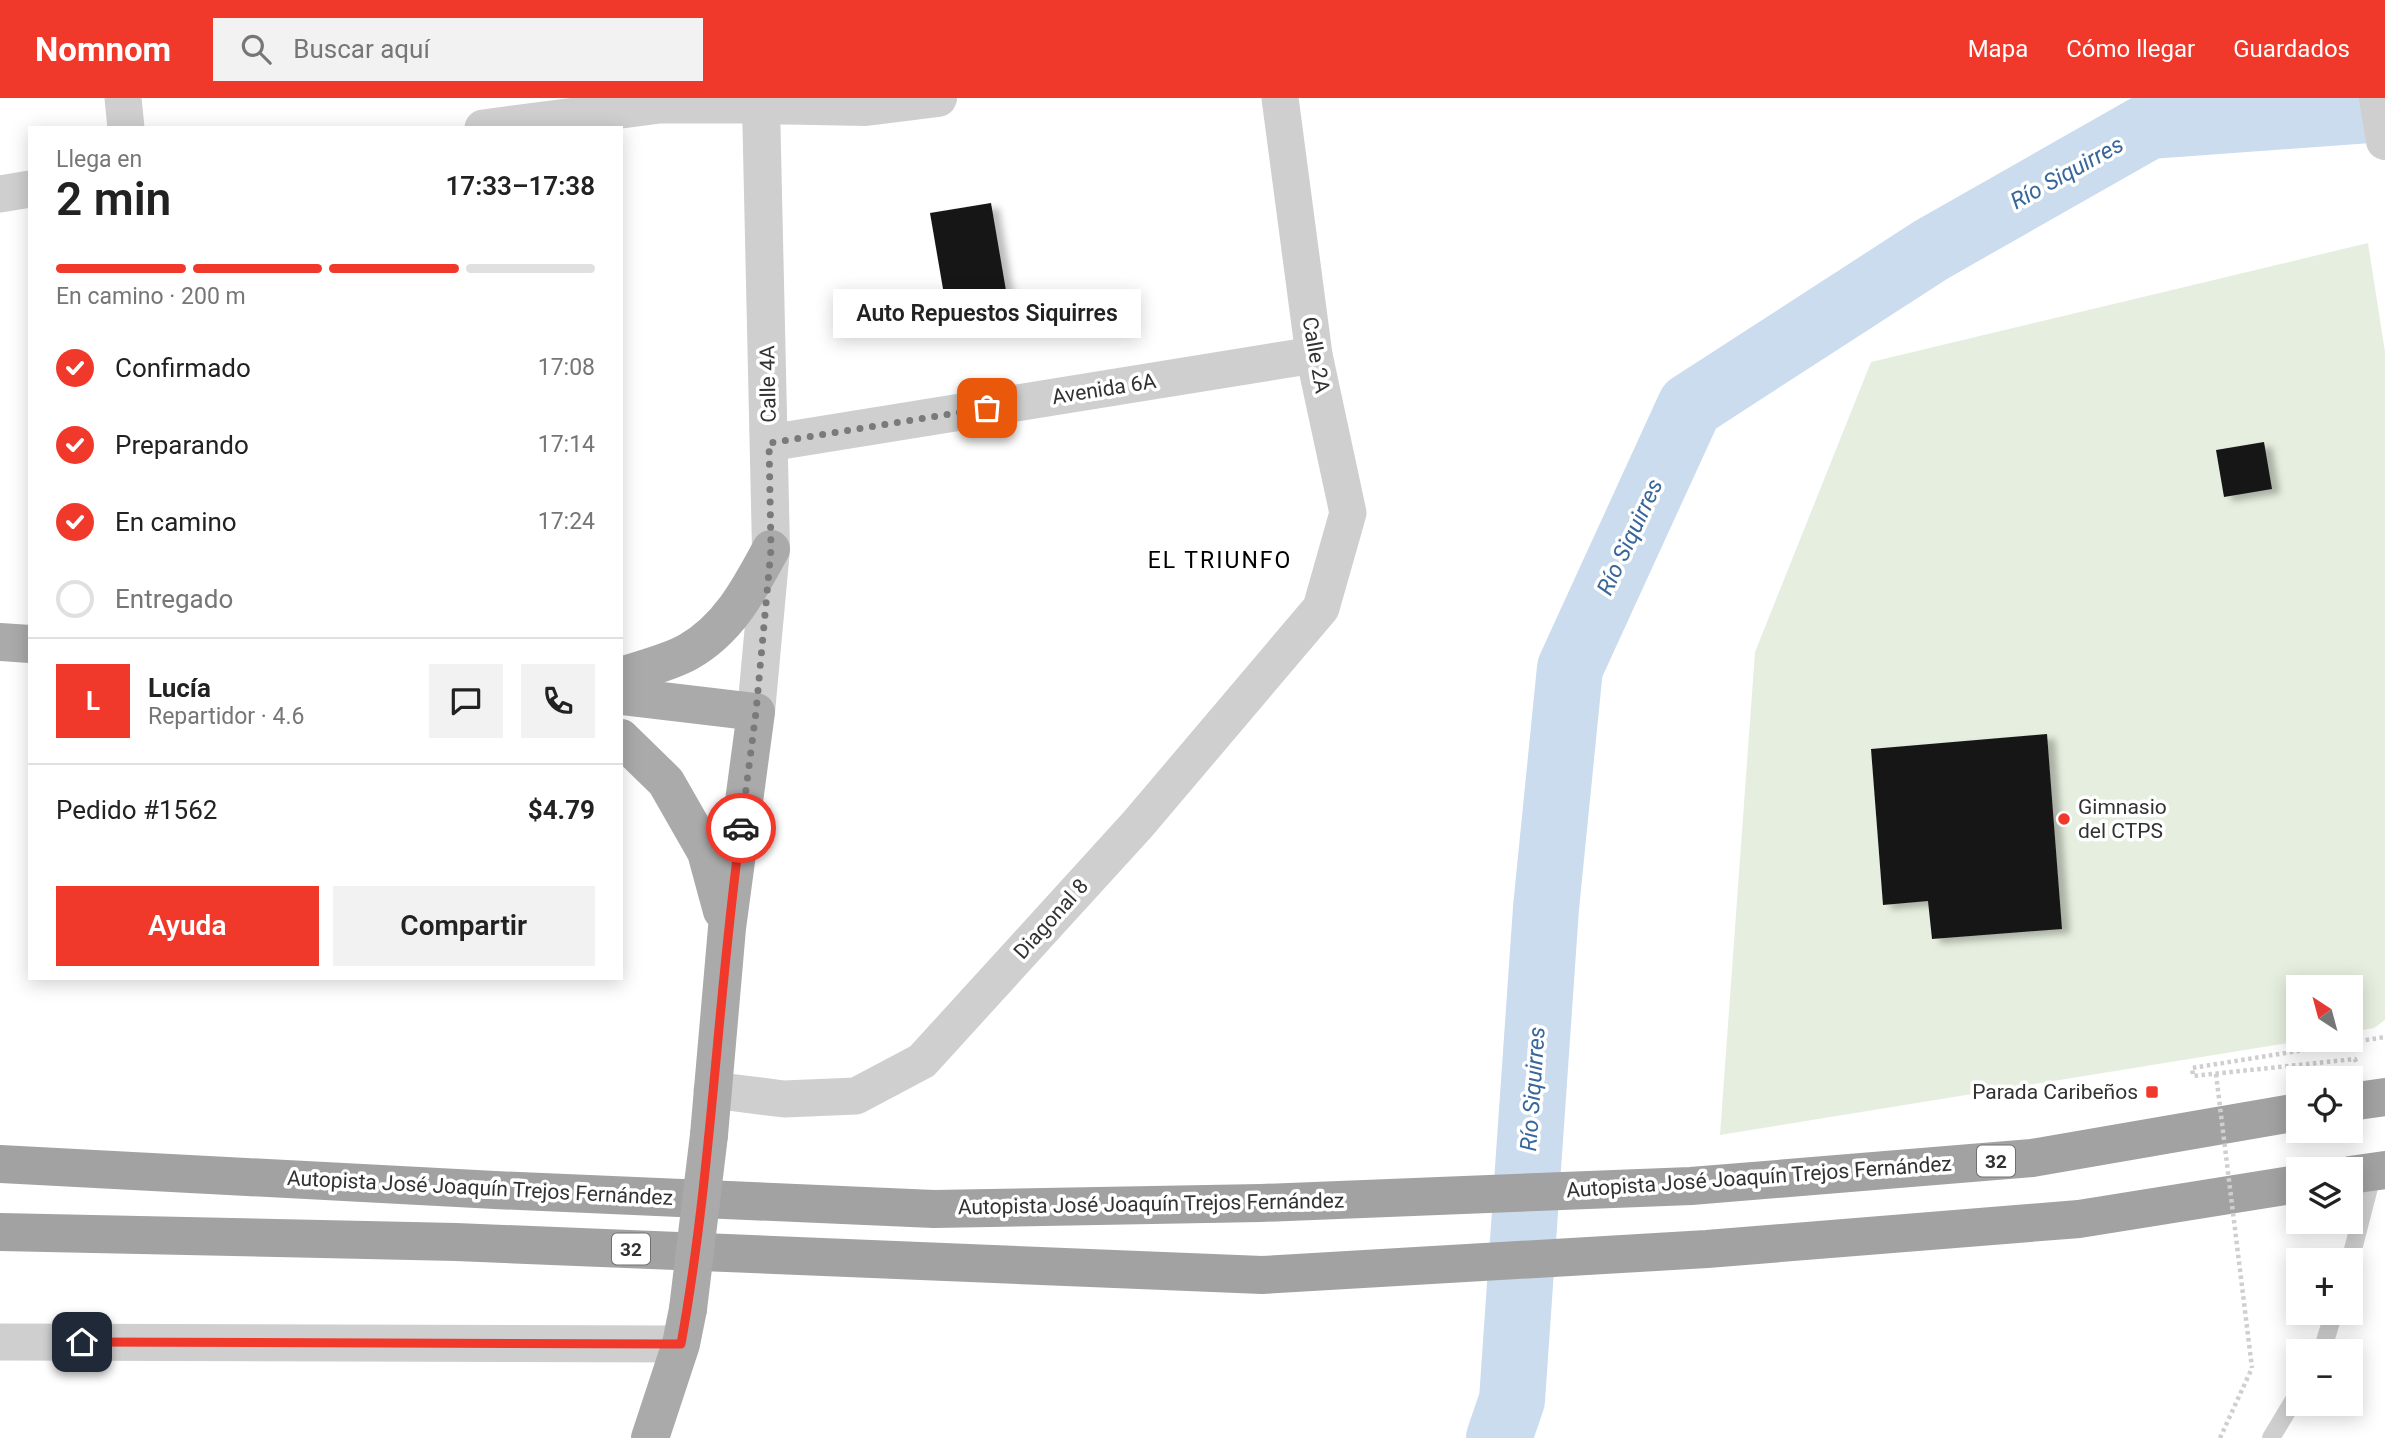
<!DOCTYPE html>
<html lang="es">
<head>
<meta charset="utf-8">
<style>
	body { margin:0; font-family:Roboto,sans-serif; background:#f2f2f2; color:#222; height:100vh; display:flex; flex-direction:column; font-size:26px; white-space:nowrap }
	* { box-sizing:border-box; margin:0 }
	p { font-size:23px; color:#767676 }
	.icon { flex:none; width:38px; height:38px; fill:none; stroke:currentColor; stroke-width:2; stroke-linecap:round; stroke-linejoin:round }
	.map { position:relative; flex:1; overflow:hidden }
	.sheet { position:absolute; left:28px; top:28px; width:595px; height:854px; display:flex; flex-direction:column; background:#fff; border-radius:0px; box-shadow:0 4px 18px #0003 }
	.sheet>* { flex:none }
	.needle { width:46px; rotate:324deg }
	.controls { position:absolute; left:2286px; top:877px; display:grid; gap:14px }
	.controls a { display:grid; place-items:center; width:77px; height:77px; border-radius:0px; background:#fff; box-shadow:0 4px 18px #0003; font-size:35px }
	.pin { position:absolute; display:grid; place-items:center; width:60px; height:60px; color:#fff; margin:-30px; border-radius:14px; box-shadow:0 4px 10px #0006 }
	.courier { position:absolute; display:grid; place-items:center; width:70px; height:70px; margin:-35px; border:5px solid #f1392b; border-radius:50%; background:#fff; color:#222; box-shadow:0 2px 9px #0007 }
	.bubble { position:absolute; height:49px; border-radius:0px; background:#fff; box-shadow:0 4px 18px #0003; font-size:23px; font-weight:600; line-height:49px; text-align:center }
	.summary em { font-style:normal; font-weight:600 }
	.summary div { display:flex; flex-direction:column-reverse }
	.summary { display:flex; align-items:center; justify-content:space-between; height:119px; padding:0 28px }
	h1 { font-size:46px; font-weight:600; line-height:52px }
	.bar { display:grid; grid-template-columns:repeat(4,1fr); gap:10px 7px; align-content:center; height:84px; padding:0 28px }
	.bar i { height:9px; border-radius:5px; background:#e0e0e0 }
	.bar .active { background:#f1392b }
	.bar p { grid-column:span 4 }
	.line { display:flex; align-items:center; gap:18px; padding:0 28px; border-top:2px solid #e0e0e0 }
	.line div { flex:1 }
	.round { display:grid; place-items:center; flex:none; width:74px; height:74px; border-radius:0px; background:#f2f2f2 }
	ol { padding:0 28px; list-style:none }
	li { display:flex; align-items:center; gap:21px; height:77px }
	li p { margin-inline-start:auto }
	li .icon { padding:7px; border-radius:50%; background:#f1392b; color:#fff; stroke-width:4 }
	li:last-child { color:#767676 }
	li i { width:38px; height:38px; border:4px solid #e0e0e0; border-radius:50% }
	.action { display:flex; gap:14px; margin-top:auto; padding:14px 28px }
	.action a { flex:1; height:80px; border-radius:0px; background:#f1392b; color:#fff; font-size:28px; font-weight:600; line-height:80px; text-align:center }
	.action a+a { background:#f2f2f2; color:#222 }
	header { display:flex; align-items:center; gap:42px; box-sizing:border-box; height:98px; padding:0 35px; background:#f1392b; color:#fff }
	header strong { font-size:33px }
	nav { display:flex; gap:38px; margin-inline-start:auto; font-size:24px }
	.search { width:490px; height:63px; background:#f2f2f2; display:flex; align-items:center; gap:18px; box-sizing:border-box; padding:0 24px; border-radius:0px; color:#767676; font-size:26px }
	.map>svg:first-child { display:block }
	.green { fill:#e6efdf }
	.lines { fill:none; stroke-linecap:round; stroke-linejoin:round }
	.river { stroke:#cbdcef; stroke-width:66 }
	.building { fill:#191919; filter:url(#shadow) }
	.path { stroke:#cfcfcf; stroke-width:4.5; stroke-dasharray:3.5 3.5; stroke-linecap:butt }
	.service { stroke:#cfcfcf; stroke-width:18 }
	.minor { stroke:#cfcfcf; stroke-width:37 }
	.tertiary { stroke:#cfcfcf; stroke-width:38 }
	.primary { stroke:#aaa; stroke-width:38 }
	.trunk { stroke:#a2a2a2; stroke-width:38 }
	.path-bridge { stroke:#cfcfcf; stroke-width:4.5; stroke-dasharray:3.5 3.5; stroke-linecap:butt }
	.primary-bridge { stroke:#aaa; stroke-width:38 }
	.done { stroke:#7a7a7a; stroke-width:7; stroke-dasharray:0 12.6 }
	.route { stroke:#f1392b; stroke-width:9 }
	.poi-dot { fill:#f1392b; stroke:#fff; stroke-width:2.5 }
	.labels { text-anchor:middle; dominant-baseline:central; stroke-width:7; stroke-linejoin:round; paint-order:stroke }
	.shield { fill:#fff; stroke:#707070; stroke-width:2 }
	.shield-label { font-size:19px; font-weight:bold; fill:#323232 }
	.street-label { font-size:21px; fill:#323232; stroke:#fff }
	.poi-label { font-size:21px; fill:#323232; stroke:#fff; text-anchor:start }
	.water-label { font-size:23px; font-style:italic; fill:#38679b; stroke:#fff }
	.neighbourhood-label { font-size:23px; letter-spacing:2px; fill:#000; stroke:#fff }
</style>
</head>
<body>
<header>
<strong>Nomnom</strong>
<div class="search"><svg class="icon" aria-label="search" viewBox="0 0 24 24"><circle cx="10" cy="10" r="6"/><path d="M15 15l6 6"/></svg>Buscar aquí</div>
<nav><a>Mapa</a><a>Cómo llegar</a><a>Guardados</a></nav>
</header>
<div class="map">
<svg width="2385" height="1340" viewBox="0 0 2385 1340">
	<defs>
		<filter id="shadow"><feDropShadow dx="8" dy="4.5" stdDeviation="3.5" flood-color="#0004"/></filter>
	</defs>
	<rect width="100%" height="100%" fill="#fff"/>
	<polygon class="green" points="2368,145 2385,254 2385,922 2374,930 2350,934 2350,889 2298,889 2298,942 2306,942 1720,1037 1755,554 1871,264"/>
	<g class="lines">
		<polyline class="river" points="1499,1340 1512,1302 1546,810 1570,570 1690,308 1931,152 2149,28 2385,11"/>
	</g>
	<g class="building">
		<polygon points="991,105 1009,210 948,220 930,115"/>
		<polygon points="2264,344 2272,391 2224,399 2216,352"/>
		<polygon points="2047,636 2062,831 1932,841 1928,803 1883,807 1871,651"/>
	</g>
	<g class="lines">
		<g class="path">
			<polyline points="2356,964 2355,961 2193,978 2192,970 2385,939"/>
			<polyline points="2220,1340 2252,1270"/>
		</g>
		<g class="service">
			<polyline points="2350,1163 2373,1074"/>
			<polyline points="2322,1253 2334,1214"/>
			<polyline points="2271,1340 2298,1295"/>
		</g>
		<g class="minor">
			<polyline points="123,0 126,30"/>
			<polyline points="483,30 660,7 761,7 760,0"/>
			<polyline points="0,96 30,91"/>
			<polyline points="769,345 1314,257"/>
			<polyline points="712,992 784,1001 856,998 922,963 1138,726 1321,510 1348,415 1314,257 1280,0"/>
			<polyline points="0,1244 681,1246"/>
		</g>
		<g class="tertiary">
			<polyline points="2378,0 2385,43"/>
			<polyline points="756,614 771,451 761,7 866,9 938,0"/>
		</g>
		<g class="primary">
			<polyline points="0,544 30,546"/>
			<path d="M 621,578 C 642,571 668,565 688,554 C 729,531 750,490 771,451"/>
			<polyline points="621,598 756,614 727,830 709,1037"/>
			<polyline points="621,640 666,684 706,754 722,813"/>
			<polyline points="650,1340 681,1246 688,1211"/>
		</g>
		<g class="trunk">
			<polyline points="2350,1004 2385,999"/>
			<polyline points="0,1066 495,1092 934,1111 1261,1105 1691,1088 2032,1060 2298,1014"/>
			<polyline points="2350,1077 2385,1072"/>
			<polyline points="0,1134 456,1144 1262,1177 1707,1151 2079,1121 2298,1086"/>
		</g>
		<polyline class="path-bridge" points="2216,976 2252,1270"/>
		<polyline class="primary-bridge" points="688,1211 709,1037"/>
	</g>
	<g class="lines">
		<polyline class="done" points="741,730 756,614 771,451 769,345 987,310"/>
		<path class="route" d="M 82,1244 L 681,1246 C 712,1075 717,901 741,730"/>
	</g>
	<g class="poi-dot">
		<circle cx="2064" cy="721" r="7"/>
		<rect x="2145" y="987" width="14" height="14" rx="3.5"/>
	</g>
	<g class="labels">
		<g class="shield">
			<rect x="1977" y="1047.5" width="38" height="31" rx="5"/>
			<rect x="612" y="1135.5" width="38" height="31" rx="5"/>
		</g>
		<g class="shield-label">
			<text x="1996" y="1063">32</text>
			<text x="631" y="1151">32</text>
		</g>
		<g class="street-label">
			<text transform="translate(1316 257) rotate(80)">Calle 2A</text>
			<text transform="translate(768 286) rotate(-91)">Calle 4A</text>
			<text transform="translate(1104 291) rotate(-9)">Avenida 6A</text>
			<text transform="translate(1051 821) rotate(-48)">Diagonal 8</text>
			<text transform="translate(1759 1079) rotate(-4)">Autopista José Joaquín Trejos Fernández</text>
			<text transform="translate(480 1090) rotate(3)">Autopista José Joaquín Trejos Fernández</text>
			<text transform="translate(1151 1106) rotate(-1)">Autopista José Joaquín Trejos Fernández</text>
		</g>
		<g class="poi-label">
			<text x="2078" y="709">Gimnasio<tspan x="2078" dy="24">del CTPS</tspan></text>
			<text x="2138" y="994" text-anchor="end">Parada Caribeños</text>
		</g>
		<g class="water-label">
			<text transform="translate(2067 75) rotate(-29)">Río Siquirres</text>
			<text transform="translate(1630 439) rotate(-65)">Río Siquirres</text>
			<text transform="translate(1533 991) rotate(-86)">Río Siquirres</text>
		</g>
		<g class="neighbourhood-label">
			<text x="1220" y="462">EL TRIUNFO</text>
		</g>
	</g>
</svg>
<div class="controls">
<a><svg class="needle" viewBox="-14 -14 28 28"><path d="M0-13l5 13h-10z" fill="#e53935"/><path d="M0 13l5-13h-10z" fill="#767676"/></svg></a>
<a><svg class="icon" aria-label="locate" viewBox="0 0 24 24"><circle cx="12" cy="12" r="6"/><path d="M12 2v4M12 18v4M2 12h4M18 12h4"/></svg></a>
<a><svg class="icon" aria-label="layers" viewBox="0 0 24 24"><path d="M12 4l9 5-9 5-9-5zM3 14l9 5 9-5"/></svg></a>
<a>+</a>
<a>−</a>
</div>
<div class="pin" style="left:987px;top:310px;background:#ea580c"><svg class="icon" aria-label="bag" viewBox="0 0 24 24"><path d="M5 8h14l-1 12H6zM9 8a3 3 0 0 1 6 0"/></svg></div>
<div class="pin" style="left:82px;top:1244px;background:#1f2937"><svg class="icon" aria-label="home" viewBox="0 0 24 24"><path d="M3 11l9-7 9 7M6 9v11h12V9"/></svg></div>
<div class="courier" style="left:741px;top:730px"><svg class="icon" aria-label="car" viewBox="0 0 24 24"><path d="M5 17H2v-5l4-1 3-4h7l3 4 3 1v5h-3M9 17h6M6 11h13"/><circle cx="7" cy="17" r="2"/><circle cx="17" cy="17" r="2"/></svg></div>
<div class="bubble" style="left:833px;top:191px;width:308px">Auto Repuestos Siquirres</div>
<section class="sheet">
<div class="summary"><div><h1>2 min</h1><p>Llega en</p></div><em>17:33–17:38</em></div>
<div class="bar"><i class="active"></i><i class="active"></i><i class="active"></i><i></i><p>En camino · 200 m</p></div>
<ol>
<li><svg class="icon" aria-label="check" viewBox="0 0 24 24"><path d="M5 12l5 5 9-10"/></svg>Confirmado<p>17:08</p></li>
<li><svg class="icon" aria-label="check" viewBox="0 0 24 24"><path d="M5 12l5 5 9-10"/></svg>Preparando<p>17:14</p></li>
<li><svg class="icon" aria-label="check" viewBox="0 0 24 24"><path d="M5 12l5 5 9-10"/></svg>En camino<p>17:24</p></li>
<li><i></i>Entregado</li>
</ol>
<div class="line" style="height:126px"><b class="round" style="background:#f1392b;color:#fff">L</b><div><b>Lucía</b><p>Repartidor · 4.6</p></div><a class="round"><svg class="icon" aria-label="chat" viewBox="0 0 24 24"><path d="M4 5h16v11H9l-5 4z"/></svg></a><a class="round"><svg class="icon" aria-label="phone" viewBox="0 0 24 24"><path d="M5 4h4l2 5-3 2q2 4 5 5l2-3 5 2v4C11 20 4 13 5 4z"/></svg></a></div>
<div class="line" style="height:91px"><div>Pedido #1562</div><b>$4.79</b></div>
<div class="action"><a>Ayuda</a><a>Compartir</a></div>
</section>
</div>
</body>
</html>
